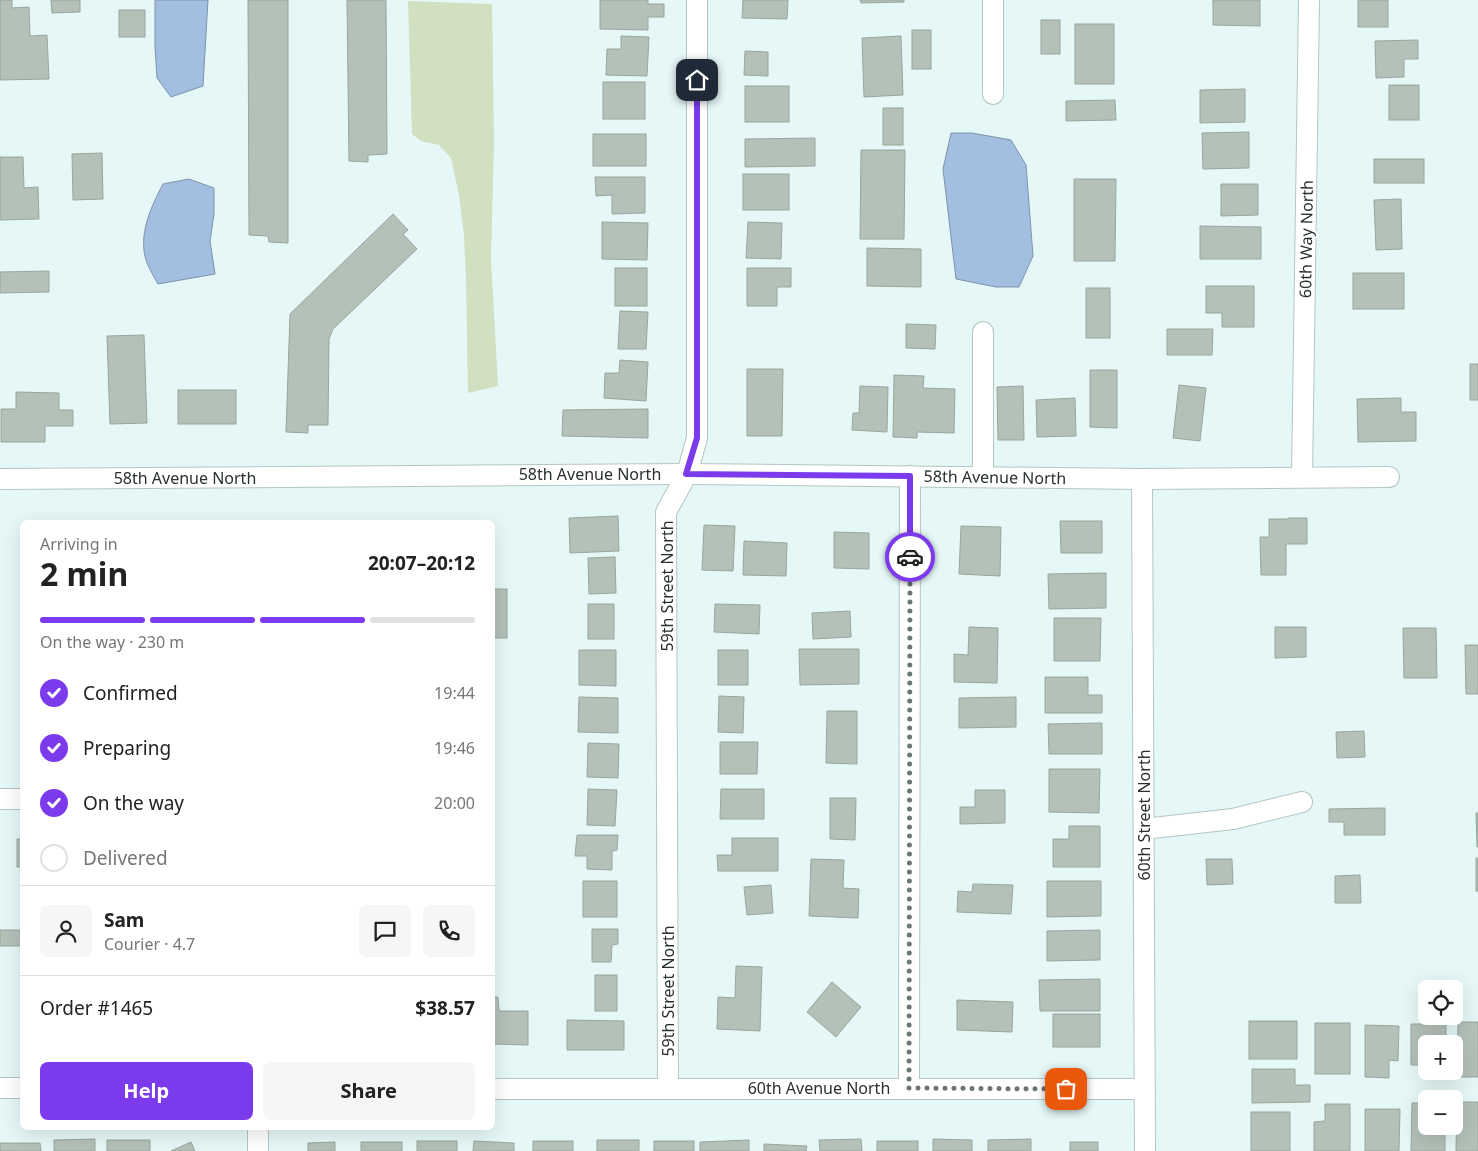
<!DOCTYPE html>
<html lang="en">
<head>
<meta charset="utf-8">
<style>
	body { margin:0; font-family:"Noto Sans",sans-serif; background:#f6f6f6; color:#222; height:100vh; display:flex; flex-direction:column; font-size:19px; white-space:nowrap }
	* { box-sizing:border-box; margin:0 }
	p { font-size:16px; color:#767676 }
	.icon { flex:none; width:28px; height:28px; fill:none; stroke:currentColor; stroke-width:2; stroke-linecap:round; stroke-linejoin:round }
	.map { position:relative; flex:1; overflow:hidden }
	.panel { position:absolute; left:20px; top:520px; width:475px; height:610px; display:flex; flex-direction:column; background:#fff; border-radius:8px; box-shadow:0 5px 20px #0002 }
	.panel>* { flex:none }
	.fabs { position:absolute; left:1418px; top:980px; display:grid; gap:10px }
	.fabs a { display:grid; place-items:center; width:45px; height:45px; border-radius:8px; background:#fff; box-shadow:0 5px 20px #0002; font-size:25px }
	.pin { position:absolute; display:grid; place-items:center; width:42px; height:42px; color:#fff; margin:-21px; border-radius:10px; box-shadow:0 2px 8px #0006 }
	.courier { position:absolute; display:grid; place-items:center; width:50px; height:50px; margin:-25px; border:4px solid #7c3aed; border-radius:50%; background:#fff; color:#222; box-shadow:0 1px 6px #0007 }
	.headline em { font-style:normal; font-weight:700 }
	.headline div { display:flex; flex-direction:column-reverse }
	.headline { display:flex; align-items:center; justify-content:space-between; height:85px; padding:0 20px }
	h1 { font-size:32px; font-weight:700; line-height:38px }
	.bar { display:grid; grid-template-columns:repeat(4,1fr); gap:8px 5px; align-content:center; height:60px; padding:0 20px }
	.bar i { height:6px; border-radius:4px; background:#e0e0e0 }
	.bar .on { background:#7c3aed }
	.bar p { grid-column:span 4 }
	.line { display:flex; align-items:center; gap:12px; padding:0 20px; border-top:1px solid #e0e0e0 }
	.line div { flex:1 }
	.round { display:grid; place-items:center; flex:none; width:52px; height:52px; border-radius:8px; background:#f6f6f6 }
	ol { padding:0 20px; list-style:none }
	li { display:flex; align-items:center; gap:15px; height:55px }
	li p { margin-inline-start:auto }
	li .icon { padding:5px; border-radius:50%; background:#7c3aed; color:#fff; stroke-width:4 }
	li:last-child { color:#767676 }
	li i { width:28px; height:28px; border:2px solid #e0e0e0; border-radius:50% }
	.primary-button { display:flex; gap:10px; margin-top:auto; padding:10px 20px }
	.primary-button a { flex:1; height:58px; border-radius:8px; background:#7c3aed; color:#fff; font-size:20px; font-weight:700; line-height:58px; text-align:center }
	.primary-button a+a { background:#f6f6f6; color:#222 }
	.map>svg:first-child { display:block }
	.green { fill:#d1e0c1 }
	.water { fill:#a2bee0; stroke:#7e93ab }
	.building { fill:#b3c1b9; stroke:#98a69d }
	.lines { fill:none; stroke-linecap:round; stroke-linejoin:round }
	.minor-casing { stroke:#b3c6c4; stroke-width:22 }
	.minor { stroke:#fff; stroke-width:20 }
	.done { stroke:#6b7675; stroke-width:5; stroke-dasharray:0 9 }
	.route { stroke:#7c3aed; stroke-width:6 }
	.labels { text-anchor:middle; dominant-baseline:central; stroke-width:4; stroke-linejoin:round; paint-order:stroke }
	.street-label { font-size:16px; fill:#29302f; stroke:#fff }
</style>
</head>
<body>
<div class="map">
<svg width="1478" height="1151" viewBox="0 0 1478 1151">
	<rect width="100%" height="100%" fill="#e5f8f7"/>
	<polygon class="green" points="408,1 492,4 494,142 491,259 498,386 468,393 466,280 464,235 459,195 451,158 439,145 421,141 412,134"/>
	<g class="water">
		<polygon points="155,0 208,0 203,86 171,97 157,78 155,47"/>
		<polygon points="951,133 972,133 1011,140 1026,165 1033,256 1019,287 996,287 956,279 943,169"/>
		<path d="M 189,179 L 214,188 L 214,214 L 210,241 L 215,274 L 158,284 C 154,277 150,270 147,263 C 137,236 151,207 163,184 Z"/>
	</g>
	<g class="building">
		<polygon points="0,0 12,0 12,8 29,7 30,36 47,35 49,79 0,80"/>
		<polygon points="51,0 80,0 80,12 52,13"/>
		<polygon points="248,0 288,0 288,243 269,242 268,236 249,235"/>
		<polygon points="347,0 386,0 387,154 368,155 368,162 349,161"/>
		<polygon points="600,0 648,0 648,4 664,4 664,17 648,17 648,30 600,29"/>
		<polygon points="743,0 788,0 787,19 742,18"/>
		<polygon points="860,0 904,0 904,2 861,3"/>
		<polygon points="1213,0 1260,0 1260,26 1213,25"/>
		<rect x="1358" y="0" width="30" height="27"/>
		<rect x="119" y="10" width="26" height="27"/>
		<rect x="1041" y="20" width="19" height="34"/>
		<rect x="1075" y="24" width="39" height="60"/>
		<rect x="912" y="30" width="19" height="39"/>
		<polygon points="621,36 649,37 647,76 606,75 607,49 621,49"/>
		<polygon points="901,36 903,95 864,97 862,38"/>
		<polygon points="1418,40 1418,59 1404,59 1404,77 1376,78 1375,41"/>
		<polygon points="745,51 768,52 768,76 744,75"/>
		<rect x="603" y="82" width="42" height="37"/>
		<rect x="1389" y="85" width="30" height="35"/>
		<rect x="745" y="86" width="44" height="36"/>
		<polygon points="1245,89 1245,122 1200,123 1200,90"/>
		<polygon points="1115,100 1116,120 1066,121 1066,101"/>
		<rect x="883" y="108" width="20" height="37"/>
		<polygon points="1249,132 1249,168 1203,169 1202,133"/>
		<rect x="593" y="134" width="53" height="32"/>
		<polygon points="815,138 815,166 745,167 745,139"/>
		<polygon points="861,150 905,150 904,239 860,239"/>
		<polygon points="102,153 103,199 73,200 72,154"/>
		<polygon points="0,157 23,157 24,188 38,187 39,219 0,220"/>
		<rect x="1374" y="159" width="50" height="24"/>
		<rect x="743" y="174" width="46" height="36"/>
		<polygon points="595,177 645,177 645,213 612,214 612,195 596,196"/>
		<polygon points="1074,179 1116,179 1115,261 1074,261"/>
		<polygon points="1221,184 1258,184 1258,215 1221,216"/>
		<polygon points="1401,199 1402,249 1376,250 1374,200"/>
		<polygon points="393,214 408,230 403,234 417,249 333,329 329,339 328,425 308,425 308,433 286,432 290,314"/>
		<polygon points="602,222 648,223 647,260 602,259"/>
		<polygon points="748,222 782,223 781,259 746,258"/>
		<polygon points="1200,226 1261,227 1261,259 1200,259"/>
		<polygon points="867,248 921,249 921,287 867,286"/>
		<rect x="615" y="268" width="32" height="38"/>
		<polygon points="747,268 791,268 791,287 777,287 777,306 747,306"/>
		<polygon points="49,271 49,292 0,293 0,272"/>
		<rect x="1353" y="273" width="51" height="36"/>
		<polygon points="1206,286 1254,286 1254,327 1222,327 1222,313 1206,313"/>
		<rect x="1086" y="288" width="24" height="50"/>
		<polygon points="620,311 648,312 646,349 618,349"/>
		<polygon points="906,324 936,325 935,349 906,348"/>
		<polygon points="1167,329 1213,329 1212,355 1167,355"/>
		<polygon points="144,335 147,423 110,424 107,336"/>
		<polygon points="620,360 648,362 646,401 604,398 605,373 619,373"/>
		<rect x="1470" y="364" width="8" height="36"/>
		<polygon points="747,369 783,369 782,436 747,436"/>
		<polygon points="1090,370 1117,370 1117,428 1090,427"/>
		<polygon points="894,375 924,376 923,388 955,389 954,433 917,432 917,438 893,437"/>
		<polygon points="1179,385 1206,388 1200,441 1173,438"/>
		<polygon points="860,386 888,387 887,432 852,430 853,413 859,413"/>
		<polygon points="1023,386 1024,440 998,440 997,387"/>
		<rect x="178" y="390" width="58" height="34"/>
		<polygon points="16,392 59,393 59,410 73,410 73,426 45,426 45,442 1,442 1,409 16,409"/>
		<polygon points="1075,398 1076,436 1037,437 1036,400"/>
		<polygon points="1401,398 1401,412 1416,412 1416,441 1358,442 1357,399"/>
		<polygon points="648,409 648,438 562,436 563,410"/>
		<polygon points="618,516 619,551 570,553 569,518"/>
		<polygon points="1288,518 1307,518 1307,544 1286,544 1286,575 1261,575 1260,537 1269,537 1269,519 1288,519"/>
		<polygon points="1060,521 1102,521 1102,553 1061,553"/>
		<polygon points="704,525 735,526 733,571 702,570"/>
		<polygon points="961,526 1001,527 1000,576 959,574"/>
		<polygon points="834,532 869,533 869,569 834,568"/>
		<polygon points="744,541 787,543 786,576 743,575"/>
		<polygon points="615,557 616,593 589,594 588,558"/>
		<polygon points="1106,573 1106,608 1049,609 1048,574"/>
		<rect x="492" y="589" width="15" height="49"/>
		<rect x="588" y="604" width="26" height="35"/>
		<polygon points="715,604 760,605 759,634 714,632"/>
		<polygon points="850,611 851,637 813,639 812,613"/>
		<polygon points="1054,618 1101,618 1100,661 1054,661"/>
		<polygon points="969,627 998,628 997,683 954,682 954,654 968,655"/>
		<polygon points="1275,627 1306,627 1306,657 1275,658"/>
		<polygon points="1403,628 1436,628 1437,678 1404,678"/>
		<polygon points="1465,645 1478,645 1478,694 1466,694"/>
		<polygon points="799,649 859,649 859,684 800,685"/>
		<polygon points="579,650 616,650 616,686 579,685"/>
		<rect x="718" y="650" width="30" height="35"/>
		<polygon points="1045,677 1088,677 1088,695 1102,695 1102,713 1045,713"/>
		<polygon points="719,696 744,697 743,733 718,732"/>
		<polygon points="579,697 618,698 618,733 578,732"/>
		<polygon points="1016,697 1016,727 959,728 959,698"/>
		<polygon points="827,711 857,711 857,764 826,763"/>
		<polygon points="1102,723 1102,754 1049,754 1048,724"/>
		<polygon points="1364,731 1365,757 1337,758 1336,732"/>
		<polygon points="720,742 758,742 757,774 720,774"/>
		<polygon points="588,743 619,744 618,778 587,777"/>
		<polygon points="1049,769 1100,769 1099,813 1049,812"/>
		<polygon points="588,789 617,790 615,826 587,825"/>
		<polygon points="721,789 764,789 764,819 720,819"/>
		<polygon points="975,790 1005,790 1005,823 960,824 960,807 975,807"/>
		<polygon points="830,798 856,798 855,840 830,839"/>
		<polygon points="1385,808 1385,835 1344,835 1344,822 1329,822 1329,809"/>
		<polygon points="1476,813 1478,813 1478,847 1477,847"/>
		<polygon points="1069,826 1100,826 1100,867 1053,867 1053,839 1069,839"/>
		<polygon points="577,835 618,835 617,850 612,851 612,870 587,869 587,856 575,856"/>
		<polygon points="732,838 778,838 778,871 718,871 717,855 732,855"/>
		<rect x="17" y="839" width="5" height="28"/>
		<rect x="1476" y="858" width="2" height="33"/>
		<polygon points="811,859 844,860 843,888 859,889 858,918 809,916"/>
		<polygon points="1206,859 1232,859 1233,884 1207,885"/>
		<polygon points="1360,875 1361,903 1335,903 1335,876"/>
		<rect x="583" y="881" width="34" height="36"/>
		<polygon points="1047,881 1101,881 1101,916 1047,917"/>
		<polygon points="973,884 1013,885 1011,914 957,912 958,891 972,892"/>
		<polygon points="771,885 773,913 747,915 744,887"/>
		<polygon points="592,929 618,929 618,944 612,945 611,962 592,962"/>
		<rect x="0" y="930" width="22" height="16"/>
		<polygon points="1100,930 1100,960 1047,961 1047,931"/>
		<polygon points="736,966 762,967 760,1031 717,1029 718,997 735,998"/>
		<rect x="595" y="975" width="22" height="36"/>
		<polygon points="1100,979 1100,1011 1040,1011 1039,980"/>
		<polygon points="832,982 861,1007 836,1037 807,1012"/>
		<polygon points="492,997 498,997 499,1011 528,1011 528,1045 492,1044"/>
		<polygon points="957,1000 1013,1002 1012,1032 957,1030"/>
		<rect x="1053" y="1014" width="47" height="33"/>
		<polygon points="567,1020 624,1021 624,1050 567,1050"/>
		<rect x="1249" y="1021" width="48" height="38"/>
		<polygon points="1458,1022 1478,1022 1478,1077 1457,1077"/>
		<rect x="1315" y="1023" width="35" height="51"/>
		<polygon points="1411,1024 1446,1024 1446,1044 1426,1044 1426,1065 1411,1065"/>
		<polygon points="1365,1025 1399,1026 1398,1061 1389,1060 1389,1078 1365,1077"/>
		<polygon points="1252,1069 1295,1069 1295,1085 1310,1085 1310,1102 1252,1103"/>
		<polygon points="1457,1102 1478,1102 1478,1151 1456,1151"/>
		<polygon points="1412,1103 1426,1103 1426,1126 1445,1126 1445,1151 1411,1151"/>
		<polygon points="1325,1104 1350,1104 1350,1151 1314,1151 1314,1122 1325,1121"/>
		<polygon points="1365,1109 1400,1109 1399,1151 1365,1151"/>
		<rect x="1251" y="1112" width="39" height="39"/>
		<polygon points="95,1139 95,1151 54,1151 54,1140"/>
		<polygon points="861,1139 862,1151 820,1151 819,1140"/>
		<polygon points="933,1139 972,1140 972,1151 933,1151"/>
		<polygon points="1031,1139 1031,1151 988,1151 988,1140"/>
		<rect x="107" y="1140" width="43" height="11"/>
		<rect x="597" y="1140" width="42" height="11"/>
		<polygon points="749,1140 749,1151 700,1151 700,1142"/>
		<rect x="417" y="1141" width="40" height="10"/>
		<polygon points="474,1141 514,1143 514,1151 473,1151"/>
		<rect x="533" y="1141" width="40" height="10"/>
		<rect x="654" y="1141" width="40" height="10"/>
		<rect x="877" y="1141" width="41" height="10"/>
		<polygon points="191,1142 195,1151 171,1151"/>
		<polygon points="335,1142 335,1151 308,1151 308,1143"/>
		<rect x="361" y="1142" width="41" height="9"/>
		<rect x="1070" y="1142" width="28" height="9"/>
		<polygon points="0,1143 40,1143 41,1151 0,1151"/>
		<polygon points="764,1144 807,1146 806,1151 764,1151"/>
	</g>
	<g class="lines">
		<g class="minor-casing">
			<g id="minor">
				<polyline points="993,94 993,0"/>
				<polyline points="983,332 983,477"/>
				<polyline points="1302,477 1309,0"/>
				<polyline points="0,479 687,474 1142,479 1389,477"/>
				<polyline points="1142,479 1145,1151"/>
				<polyline points="0,799 22,799"/>
				<polyline points="1144,829 1233,819 1302,802"/>
				<polyline points="0,1088 22,1088"/>
				<polyline points="909,1088 910,476"/>
				<polyline points="492,1089 1145,1089"/>
				<polyline points="668,1089 666,512 687,474 697,438 697,0"/>
				<polyline points="258,1151 258,1128"/>
			</g>
		</g>
		<use href="#minor" class="minor"/>
	</g>
	<g class="lines">
		<polyline class="done" points="910,557 909,1088 1066,1089"/>
		<polyline class="route" points="697,80 697,438 686,474 910,476 910,557"/>
	</g>
	<g class="labels">
		<g class="street-label">
			<text transform="translate(1306 239) rotate(-89)">60th Way North</text>
			<text x="590" y="474">58th Avenue North</text>
			<text transform="translate(995 477) rotate(1)">58th Avenue North</text>
			<text x="185" y="478">58th Avenue North</text>
			<text transform="translate(667 586) rotate(-90)">59th Street North</text>
			<text transform="translate(1144 815) rotate(-90)">60th Street North</text>
			<text transform="translate(668 991) rotate(-90)">59th Street North</text>
			<text x="819" y="1088">60th Avenue North</text>
		</g>
	</g>
</svg>
<div class="fabs">
<a><svg class="icon" aria-label="locate" viewBox="0 0 24 24"><circle cx="12" cy="12" r="6"/><path d="M12 2v4M12 18v4M2 12h4M18 12h4"/></svg></a>
<a>+</a>
<a>−</a>
</div>
<div class="pin" style="left:1066px;top:1089px;background:#ea580c"><svg class="icon" aria-label="bag" viewBox="0 0 24 24"><path d="M5 8h14l-1 12H6zM9 8a3 3 0 0 1 6 0"/></svg></div>
<div class="pin" style="left:697px;top:80px;background:#1f2937"><svg class="icon" aria-label="home" viewBox="0 0 24 24"><path d="M3 11l9-7 9 7M6 9v11h12V9"/></svg></div>
<div class="courier" style="left:910px;top:557px"><svg class="icon" aria-label="car" viewBox="0 0 24 24"><path d="M5 17H2v-5l4-1 3-4h7l3 4 3 1v5h-3M9 17h6M6 11h13"/><circle cx="7" cy="17" r="2"/><circle cx="17" cy="17" r="2"/></svg></div>
<section class="panel">
<div class="headline"><div><h1>2 min</h1><p>Arriving in</p></div><em>20:07–20:12</em></div>
<div class="bar"><i class="on"></i><i class="on"></i><i class="on"></i><i></i><p>On the way · 230 m</p></div>
<ol>
<li><svg class="icon" aria-label="check" viewBox="0 0 24 24"><path d="M5 12l5 5 9-10"/></svg>Confirmed<p>19:44</p></li>
<li><svg class="icon" aria-label="check" viewBox="0 0 24 24"><path d="M5 12l5 5 9-10"/></svg>Preparing<p>19:46</p></li>
<li><svg class="icon" aria-label="check" viewBox="0 0 24 24"><path d="M5 12l5 5 9-10"/></svg>On the way<p>20:00</p></li>
<li><i></i>Delivered</li>
</ol>
<div class="line" style="height:90px"><a class="round"><svg class="icon" aria-label="person" viewBox="0 0 24 24"><circle cx="12" cy="8" r="4"/><path d="M4 21q1-7 8-7t8 7"/></svg></a><div><b>Sam</b><p>Courier · 4.7</p></div><a class="round"><svg class="icon" aria-label="chat" viewBox="0 0 24 24"><path d="M4 5h16v11H9l-5 4z"/></svg></a><a class="round"><svg class="icon" aria-label="phone" viewBox="0 0 24 24"><path d="M5 4h4l2 5-3 2q2 4 5 5l2-3 5 2v4C11 20 4 13 5 4z"/></svg></a></div>
<div class="line" style="height:65px"><div>Order #1465</div><b>$38.57</b></div>
<div class="primary-button"><a>Help</a><a>Share</a></div>
</section>
</div>
</body>
</html>
